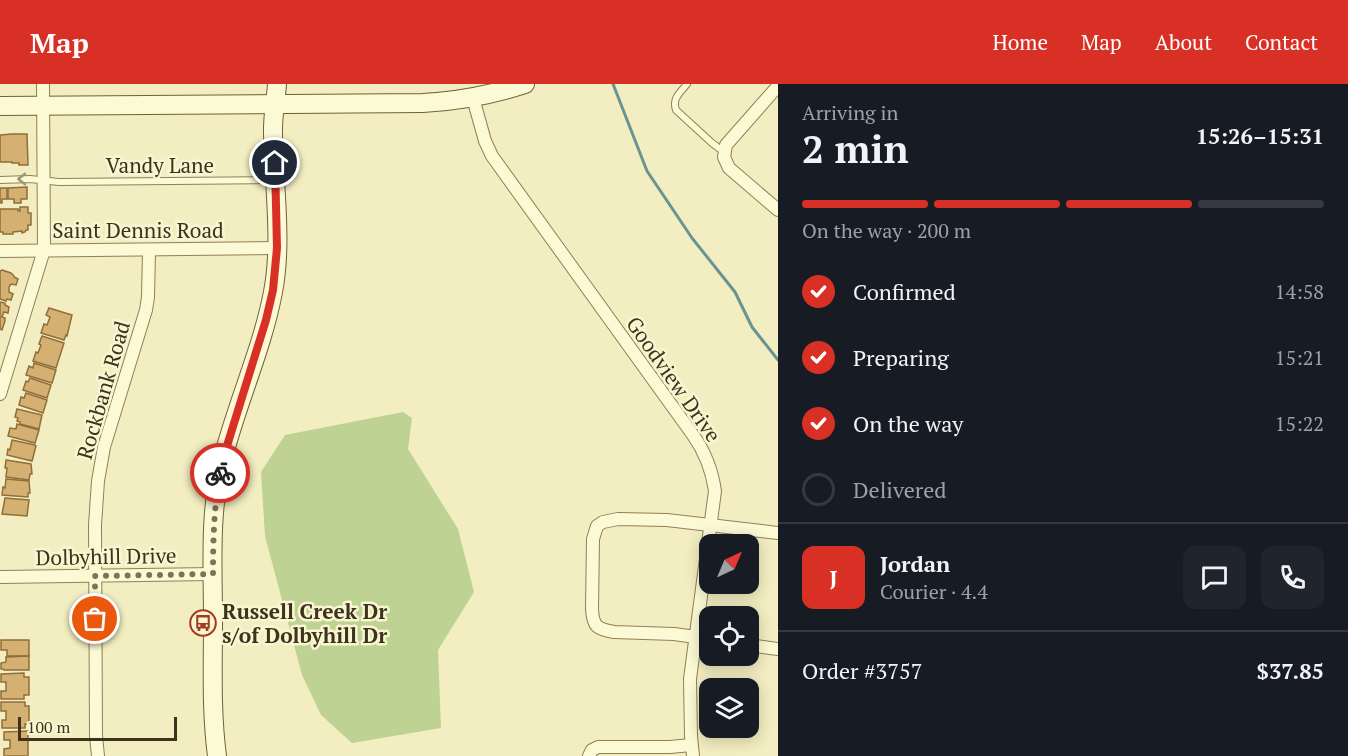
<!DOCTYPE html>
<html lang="en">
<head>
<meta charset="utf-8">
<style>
	body { margin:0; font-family:"PT Serif",serif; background:#20242c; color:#f1f3f6; height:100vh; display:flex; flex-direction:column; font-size:22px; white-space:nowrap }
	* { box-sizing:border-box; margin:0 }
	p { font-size:20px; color:#9ea1a6 }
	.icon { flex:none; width:33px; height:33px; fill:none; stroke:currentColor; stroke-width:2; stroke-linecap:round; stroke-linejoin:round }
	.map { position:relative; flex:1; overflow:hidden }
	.details { display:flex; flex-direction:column; background:#171b24; width:570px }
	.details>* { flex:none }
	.needle { width:39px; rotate:44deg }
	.controls { position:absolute; left:699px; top:450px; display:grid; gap:12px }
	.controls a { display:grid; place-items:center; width:60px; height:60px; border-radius:12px; background:#171b24; box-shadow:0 3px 15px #0003; font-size:30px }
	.scale { position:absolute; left:18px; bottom:15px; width:159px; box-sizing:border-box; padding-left:6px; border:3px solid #3d331c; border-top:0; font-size:16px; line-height:21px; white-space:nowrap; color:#3d331c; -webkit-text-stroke:4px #f9f6d2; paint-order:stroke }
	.pin { position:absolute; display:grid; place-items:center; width:51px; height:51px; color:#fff; margin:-26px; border:3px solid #fff; border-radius:50%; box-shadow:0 2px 6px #0007 }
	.courier { position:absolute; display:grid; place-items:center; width:60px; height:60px; margin:-30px; border:4px solid #d93025; border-radius:50%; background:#fff; color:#222; box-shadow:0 2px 8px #0007 }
	.headline em { font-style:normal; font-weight:700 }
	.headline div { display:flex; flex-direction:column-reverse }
	.headline { display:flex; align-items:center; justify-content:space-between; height:102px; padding:0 24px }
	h1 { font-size:39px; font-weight:700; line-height:45px }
	.bar { display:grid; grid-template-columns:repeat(4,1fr); gap:9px 6px; align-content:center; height:72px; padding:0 24px }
	.bar i { height:8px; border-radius:4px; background:#363941 }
	.bar .on { background:#d93025 }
	.bar p { grid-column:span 4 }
	.line { display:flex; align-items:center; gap:15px; padding:0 24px; border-top:2px solid #363941 }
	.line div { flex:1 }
	.round { display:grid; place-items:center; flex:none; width:63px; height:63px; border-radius:12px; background:#20242c }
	ol { padding:0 24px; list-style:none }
	li { display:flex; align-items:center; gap:18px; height:66px }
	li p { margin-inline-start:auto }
	li .icon { padding:6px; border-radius:50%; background:#d93025; color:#fff; stroke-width:4 }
	li:last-child { color:#9ea1a6 }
	li i { width:33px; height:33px; border:3px solid #363941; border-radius:50% }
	header { display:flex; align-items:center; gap:36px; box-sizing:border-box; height:84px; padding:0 30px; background:#d93025; color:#fff }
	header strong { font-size:28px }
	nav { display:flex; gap:33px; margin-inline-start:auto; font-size:21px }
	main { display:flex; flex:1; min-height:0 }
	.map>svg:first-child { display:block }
	.green { fill:#bed293 }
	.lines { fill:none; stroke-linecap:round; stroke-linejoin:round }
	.stream { stroke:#6a9492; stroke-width:3 }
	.building { fill:#d5b073; stroke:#906e39; stroke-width:1.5 }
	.lane-casing { stroke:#8f8056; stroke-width:8 }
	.street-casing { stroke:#8f8056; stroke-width:14 }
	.secondary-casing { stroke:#706039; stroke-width:20 }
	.lane { stroke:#fcf9d5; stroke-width:6 }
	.street { stroke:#fcf9d5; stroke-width:12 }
	.secondary { stroke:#fcf9d5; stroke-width:18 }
	.oneway { stroke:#9c9678 }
	.done { stroke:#7d7456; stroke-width:6; stroke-dasharray:0 10.8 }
	.route { stroke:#d93025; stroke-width:8 }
	.labels { text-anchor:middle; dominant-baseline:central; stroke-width:5; stroke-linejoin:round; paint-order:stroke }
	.street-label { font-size:21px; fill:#3d331c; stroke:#f9f6d2 }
	.poi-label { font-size:21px; font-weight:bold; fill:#3d331c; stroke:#f9f6d2; text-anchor:start }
</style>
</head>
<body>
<header>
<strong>Map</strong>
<nav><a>Home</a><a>Map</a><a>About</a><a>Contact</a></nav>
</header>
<main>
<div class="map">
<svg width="778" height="672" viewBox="0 0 778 672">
	<rect width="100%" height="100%" fill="#f3eec1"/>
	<polygon class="green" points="403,328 412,334 408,365 458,445 474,508 438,566 441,644 352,659 321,631 302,591 265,452 261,388 285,351"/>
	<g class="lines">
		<polyline class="stream" points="613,0 647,87 692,154 735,208 752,243 778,276"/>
	</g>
	<g class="building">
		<polygon points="12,50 27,50 28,81 19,81 19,79 12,79 12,78 0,78 0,51"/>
		<polygon points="27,103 27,115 21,115 21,119 14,119 14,115 8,115 8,104"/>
		<polygon points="0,104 7,104 7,115 2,115 2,119 0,119"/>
		<polygon points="20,123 28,123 28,129 31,129 31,141 28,141 28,146 26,146 25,148 22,149 22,147 13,148 13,150 3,150 3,148 0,148 0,125 18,125 18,127 20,127"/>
		<polygon points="2,186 11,189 14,192 14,193 18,195 16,201 11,200 9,203 9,208 13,210 11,216 7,215 6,217 0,215 0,187"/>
		<polygon points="0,218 5,219 5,221 9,223 8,229 4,228 2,233 5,234 5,237 2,246 0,245"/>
		<polygon points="49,224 72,231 67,252 66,251 64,256 41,249 44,240 47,241 50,233 46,231"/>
		<polygon points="42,252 64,259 56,284 33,277 36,268 38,269 41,261 39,260"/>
		<polygon points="34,279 56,286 52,299 26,291 29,282 33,284"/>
		<polygon points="30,294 51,301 47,314 23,306 26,297 28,298"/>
		<polygon points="26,309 47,316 43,329 19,321 21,313 24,314"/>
		<polygon points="17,325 42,331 39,345 20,340 20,338 17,337 18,334 15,333"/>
		<polygon points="17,340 39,346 35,359 8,352 10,344 16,345"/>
		<polygon points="12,356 35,361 36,362 32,377 7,371 8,365 10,366"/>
		<polygon points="6,376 31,380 32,390 30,390 29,396 6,393 7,384 5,384"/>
		<polygon points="6,395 29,397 30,409 28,409 28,413 2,411 3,403 5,404"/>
		<polygon points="5,414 29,416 27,432 2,430"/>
		<polygon points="1,556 29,556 29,572 7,572 7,566 1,566"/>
		<polygon points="29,572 29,586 4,586 3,585 1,585 1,579 6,578 6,573"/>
		<polygon points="24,589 24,593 29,593 29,611 24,611 24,615 1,615 1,607 6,607 6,598 1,598 1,590"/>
		<polygon points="1,618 25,618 25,622 29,622 29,640 25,640 25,644 2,644 2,636 6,636 6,627 1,627"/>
		<polygon points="28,647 28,672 4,672 4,665 10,664 10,656 4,656 4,648"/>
	</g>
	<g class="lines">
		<g class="lane-casing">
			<g id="lane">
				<path d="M 687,0 C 680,9 672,14 676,26 L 712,59 L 724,68"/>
				<polyline points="0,96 30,95 59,98 272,96"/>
			</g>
		</g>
		<g class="street-casing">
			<g id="street">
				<polyline points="778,2 726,61 724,73 729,84 778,126"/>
				<path d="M 473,14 L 485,57 L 492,72 L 693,351 C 705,368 712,386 715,407 L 690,595 L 691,652 L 693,672"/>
				<polyline points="0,167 277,164"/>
				<polyline points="0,310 44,166 43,0"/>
				<polyline points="0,493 213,490"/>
				<path d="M 710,555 L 674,550 L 614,548 C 597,545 593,543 592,525 L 593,455 L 597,442 L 603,438 L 618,435 L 667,436 L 778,449"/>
				<polyline points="748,561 778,565"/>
				<polyline points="98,672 96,652 95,441 98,397 104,363 146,226 148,213 149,167"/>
				<polyline points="589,672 592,666 598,663 670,663 691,661"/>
			</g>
		</g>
		<g class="secondary-casing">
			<g id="secondary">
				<path d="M 0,22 L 423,19 C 459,17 491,11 525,0"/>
				<path d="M 217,672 C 211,627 213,581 213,536 C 213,484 209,429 222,378 C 236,321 262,266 273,208 C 283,156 273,98 273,45 C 273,30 276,15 277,0"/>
			</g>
		</g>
		<use href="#lane" class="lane"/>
		<use href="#street" class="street"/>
		<use href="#secondary" class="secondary"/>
	</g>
	<defs><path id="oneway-chevron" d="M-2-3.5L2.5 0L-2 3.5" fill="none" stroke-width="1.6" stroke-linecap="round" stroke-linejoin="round" transform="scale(1.5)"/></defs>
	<use class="oneway" href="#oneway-chevron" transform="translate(22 95) rotate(-180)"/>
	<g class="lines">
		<path class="done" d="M 95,535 L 95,492 L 213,490 C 213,456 214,423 220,389"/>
		<polyline class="route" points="220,389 222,378 266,236 273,206 277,164 275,79"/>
	</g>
	<defs>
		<g id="bus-ring" transform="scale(1.35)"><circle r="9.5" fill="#f9f6d2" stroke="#a43a1f" stroke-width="1.5"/><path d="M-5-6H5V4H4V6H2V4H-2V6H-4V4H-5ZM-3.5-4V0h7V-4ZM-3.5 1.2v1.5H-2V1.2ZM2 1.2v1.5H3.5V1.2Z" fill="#a43a1f"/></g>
	</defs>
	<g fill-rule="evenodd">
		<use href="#bus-ring" x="203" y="539"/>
	</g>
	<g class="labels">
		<g class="street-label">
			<text x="160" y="81">Vandy Lane</text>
			<text x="138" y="146">Saint Dennis Road</text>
			<text transform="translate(674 295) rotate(55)">Goodview Drive</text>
			<text transform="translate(103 306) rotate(-74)">Rockbank Road</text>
			<text transform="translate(106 472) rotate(-1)">Dolbyhill Drive</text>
		</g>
		<g class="poi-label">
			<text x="222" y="527">Russell Creek Dr<tspan x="222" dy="24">s/of Dolbyhill Dr</tspan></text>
		</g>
	</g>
</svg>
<div class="controls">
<a><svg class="needle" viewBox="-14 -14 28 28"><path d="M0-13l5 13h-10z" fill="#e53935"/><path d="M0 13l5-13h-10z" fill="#9ea1a6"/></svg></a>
<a><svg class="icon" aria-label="locate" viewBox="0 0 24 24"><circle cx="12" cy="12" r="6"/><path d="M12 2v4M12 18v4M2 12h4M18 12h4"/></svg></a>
<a><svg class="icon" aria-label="layers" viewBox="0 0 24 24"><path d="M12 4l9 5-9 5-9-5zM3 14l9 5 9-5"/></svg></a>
</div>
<div class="scale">100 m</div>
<div class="pin" style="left:95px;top:535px;background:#ea580c"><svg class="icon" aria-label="bag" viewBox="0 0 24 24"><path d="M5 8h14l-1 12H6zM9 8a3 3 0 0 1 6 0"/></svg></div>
<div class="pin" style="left:275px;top:79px;background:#1f2937"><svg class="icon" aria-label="home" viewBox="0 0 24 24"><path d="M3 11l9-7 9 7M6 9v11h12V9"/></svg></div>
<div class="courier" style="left:220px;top:389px"><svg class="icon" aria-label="bike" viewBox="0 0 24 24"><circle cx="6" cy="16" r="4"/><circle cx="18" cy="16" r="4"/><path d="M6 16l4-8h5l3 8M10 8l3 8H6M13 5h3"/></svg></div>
</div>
<section class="details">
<div class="headline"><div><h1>2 min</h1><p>Arriving in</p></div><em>15:26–15:31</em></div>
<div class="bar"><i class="on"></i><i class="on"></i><i class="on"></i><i></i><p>On the way · 200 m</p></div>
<ol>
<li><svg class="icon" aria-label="check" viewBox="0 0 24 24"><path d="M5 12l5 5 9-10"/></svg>Confirmed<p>14:58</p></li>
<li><svg class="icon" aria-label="check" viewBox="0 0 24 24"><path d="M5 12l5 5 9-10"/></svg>Preparing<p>15:21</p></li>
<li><svg class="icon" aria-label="check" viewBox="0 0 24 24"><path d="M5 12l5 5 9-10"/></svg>On the way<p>15:22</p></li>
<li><i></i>Delivered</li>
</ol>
<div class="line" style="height:108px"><b class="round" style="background:#d93025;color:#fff">J</b><div><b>Jordan</b><p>Courier · 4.4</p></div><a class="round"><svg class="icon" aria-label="chat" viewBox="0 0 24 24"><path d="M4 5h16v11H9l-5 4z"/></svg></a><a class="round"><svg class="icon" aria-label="phone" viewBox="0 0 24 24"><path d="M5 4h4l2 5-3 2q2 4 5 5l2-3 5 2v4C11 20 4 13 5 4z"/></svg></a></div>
<div class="line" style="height:78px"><div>Order #3757</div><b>$37.85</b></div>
</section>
</main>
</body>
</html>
